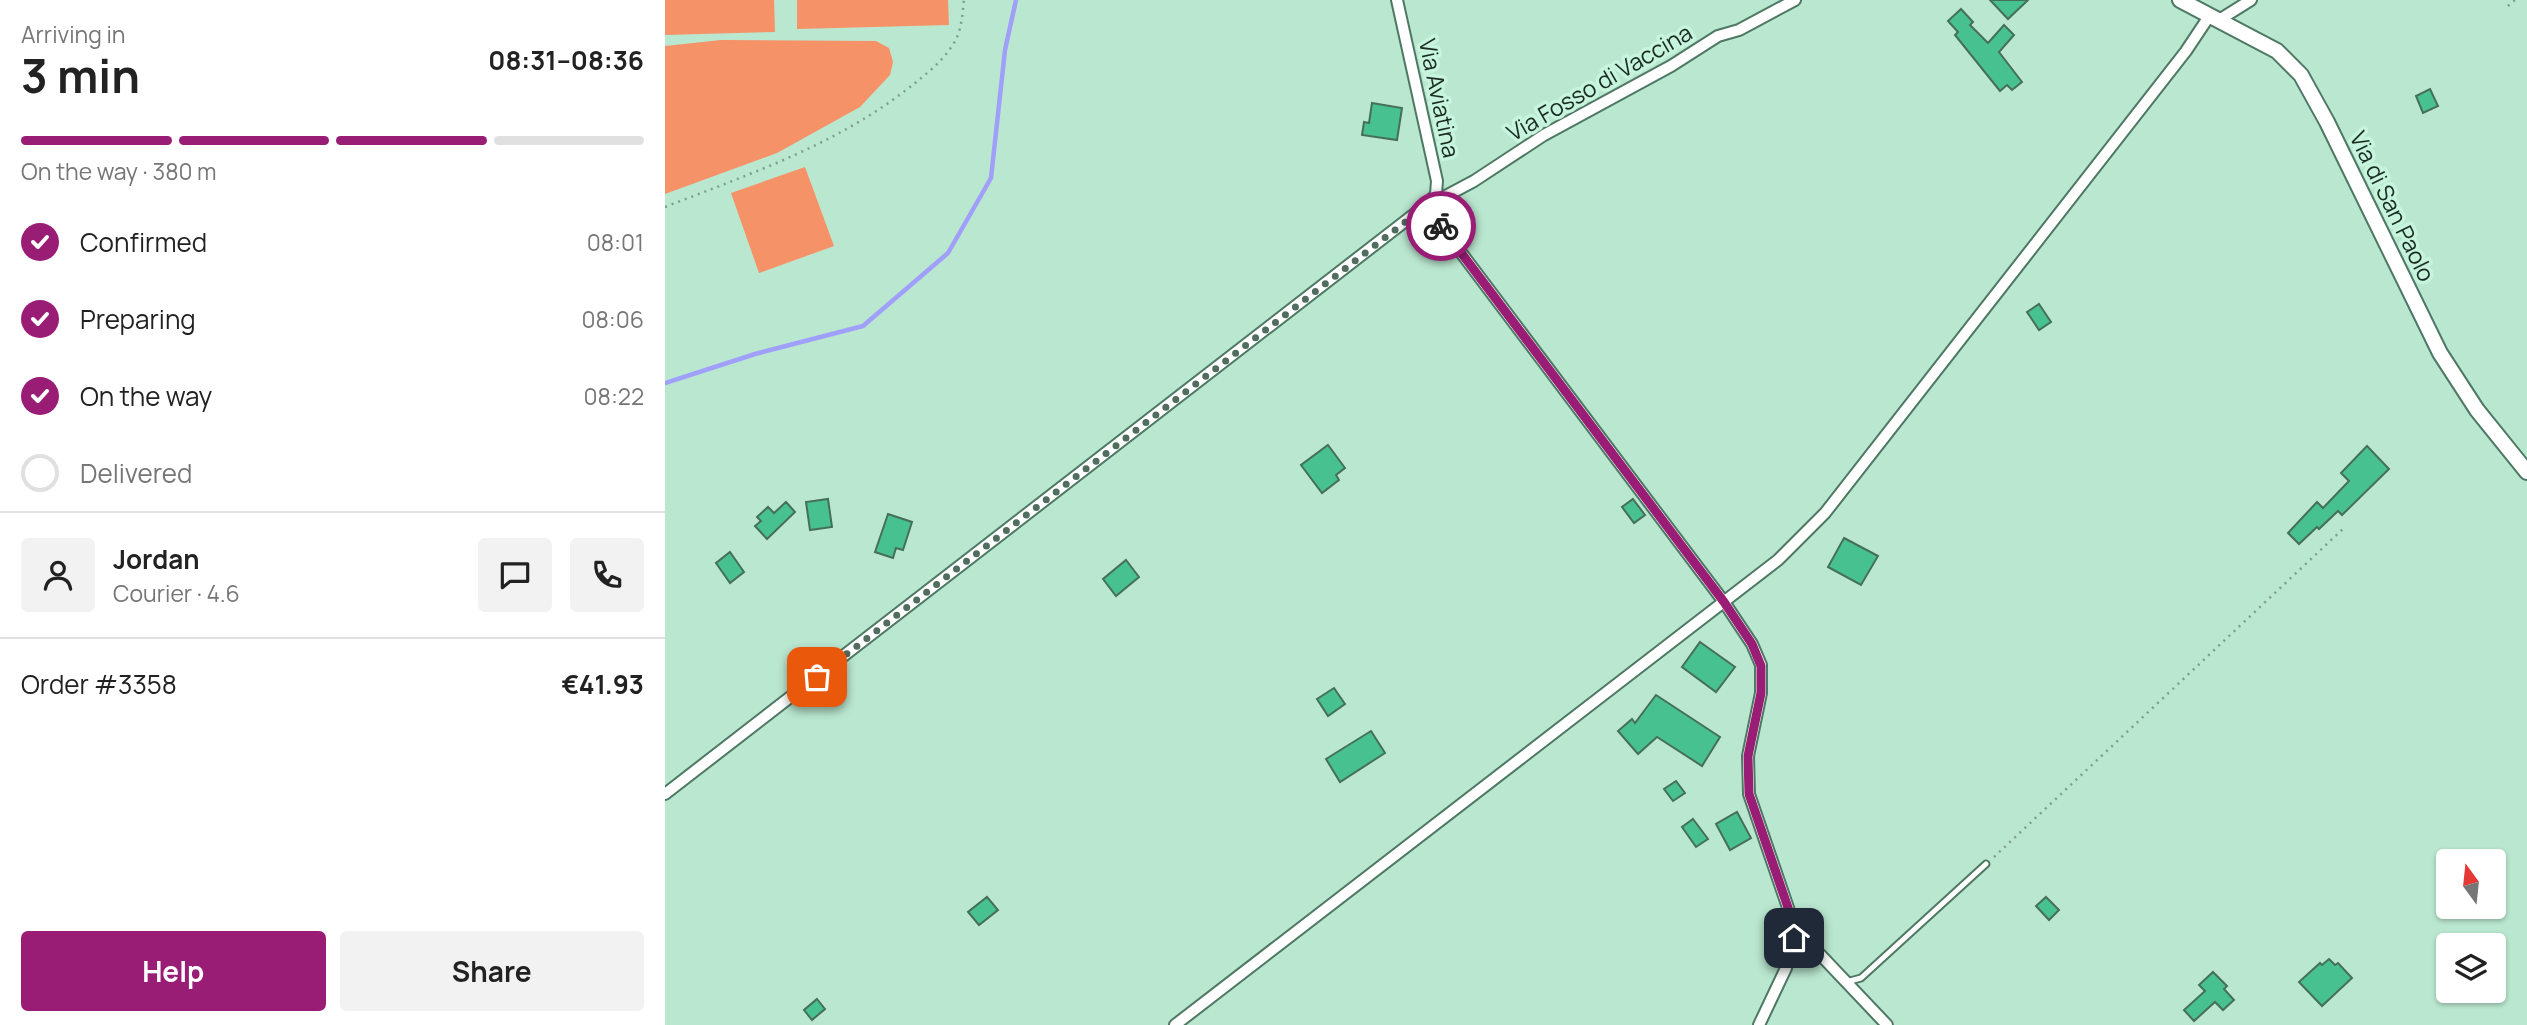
<!DOCTYPE html>
<html lang="en">
<head>
<meta charset="utf-8">
<style>
	body { margin:0; font-family:Manrope,sans-serif; background:#f2f2f2; color:#222; height:100vh; display:flex; flex-direction:column; font-size:26px; white-space:nowrap }
	* { box-sizing:border-box; margin:0 }
	p { font-size:23px; color:#767676 }
	.icon { flex:none; width:38px; height:38px; fill:none; stroke:currentColor; stroke-width:2; stroke-linecap:round; stroke-linejoin:round }
	.map { position:relative; flex:1; overflow:hidden }
	.side { display:flex; flex-direction:column; background:#fff; width:665px }
	.side>* { flex:none }
	.needle { width:46px; rotate:345deg }
	.fabs { position:absolute; left:1771px; top:849px; display:grid; gap:14px }
	.fabs a { display:grid; place-items:center; width:70px; height:70px; border-radius:7px; background:#fff; box-shadow:0 2px 5px #0004; font-size:35px }
	.pin { position:absolute; display:grid; place-items:center; width:60px; height:60px; color:#fff; margin:-30px; border-radius:14px; box-shadow:0 4px 10px #0006 }
	.courier { position:absolute; display:grid; place-items:center; width:70px; height:70px; margin:-35px; border:5px solid #9a1d75; border-radius:50%; background:#fff; color:#222; box-shadow:0 2px 9px #0007 }
	.overview em { font-style:normal; font-weight:700 }
	.overview div { display:flex; flex-direction:column-reverse }
	.overview { display:flex; align-items:center; justify-content:space-between; height:119px; padding:0 21px }
	h1 { font-size:46px; font-weight:700; line-height:52px }
	.bar { display:grid; grid-template-columns:repeat(4,1fr); gap:10px 7px; align-content:center; height:84px; padding:0 21px }
	.bar i { height:9px; border-radius:5px; background:#e0e0e0 }
	.bar .selected { background:#9a1d75 }
	.bar p { grid-column:span 4 }
	.line { display:flex; align-items:center; gap:18px; padding:0 21px; border-top:2px solid #e0e0e0 }
	.line div { flex:1 }
	.round { display:grid; place-items:center; flex:none; width:74px; height:74px; border-radius:7px; background:#f2f2f2 }
	ol { padding:0 21px; list-style:none }
	li { display:flex; align-items:center; gap:21px; height:77px }
	li p { margin-inline-start:auto }
	li .icon { padding:7px; border-radius:50%; background:#9a1d75; color:#fff; stroke-width:4 }
	li:last-child { color:#767676 }
	li i { width:38px; height:38px; border:4px solid #e0e0e0; border-radius:50% }
	.action { display:flex; gap:14px; margin-top:auto; padding:14px 21px }
	.action a { flex:1; height:80px; border-radius:7px; background:#9a1d75; color:#fff; font-size:28px; font-weight:700; line-height:80px; text-align:center }
	.action a+a { background:#f2f2f2; color:#222 }
	main { display:flex; flex:1; min-height:0 }
	.map>svg:first-child { display:block }
	.green { fill:#f69268 }
	.lines { fill:none; stroke-linecap:round; stroke-linejoin:round }
	.stream { stroke:#a09ffa; stroke-width:4.5 }
	.building { fill:#48c190; stroke:#466f5b; stroke-width:2 }
	.service-casing { stroke:#4e7864; stroke-width:9 }
	.minor-casing { stroke:#4e7864; stroke-width:14 }
	.tertiary-casing { stroke:#4e7864; stroke-width:18 }
	.path { stroke:#7d9f8e; stroke-width:2.5; stroke-dasharray:2 5; stroke-linecap:butt }
	.service { stroke:#fff; stroke-width:5 }
	.minor { stroke:#fff; stroke-width:10 }
	.tertiary { stroke:#fff; stroke-width:14 }
	.done { stroke:#516d5f; stroke-width:7; stroke-dasharray:0 12.6 }
	.route { stroke:#9a1d75; stroke-width:9 }
	.labels { text-anchor:middle; dominant-baseline:central; stroke-width:7; stroke-linejoin:round; paint-order:stroke }
	.street-label { font-size:23px; fill:#192b22; stroke:#c7f4dd }
</style>
</head>
<body>
<main>
<section class="side">
<div class="overview"><div><h1>3 min</h1><p>Arriving in</p></div><em>08:31–08:36</em></div>
<div class="bar"><i class="selected"></i><i class="selected"></i><i class="selected"></i><i></i><p>On the way · 380 m</p></div>
<ol>
<li><svg class="icon" aria-label="check" viewBox="0 0 24 24"><path d="M5 12l5 5 9-10"/></svg>Confirmed<p>08:01</p></li>
<li><svg class="icon" aria-label="check" viewBox="0 0 24 24"><path d="M5 12l5 5 9-10"/></svg>Preparing<p>08:06</p></li>
<li><svg class="icon" aria-label="check" viewBox="0 0 24 24"><path d="M5 12l5 5 9-10"/></svg>On the way<p>08:22</p></li>
<li><i></i>Delivered</li>
</ol>
<div class="line" style="height:126px"><a class="round"><svg class="icon" aria-label="person" viewBox="0 0 24 24"><circle cx="12" cy="8" r="4"/><path d="M4 21q1-7 8-7t8 7"/></svg></a><div><b>Jordan</b><p>Courier · 4.6</p></div><a class="round"><svg class="icon" aria-label="chat" viewBox="0 0 24 24"><path d="M4 5h16v11H9l-5 4z"/></svg></a><a class="round"><svg class="icon" aria-label="phone" viewBox="0 0 24 24"><path d="M5 4h4l2 5-3 2q2 4 5 5l2-3 5 2v4C11 20 4 13 5 4z"/></svg></a></div>
<div class="line" style="height:91px"><div>Order #3358</div><b>€41.93</b></div>
<div class="action"><a>Help</a><a>Share</a></div>
</section>
<div class="map">
<svg width="1862" height="1025" viewBox="0 0 1862 1025">
	<rect width="100%" height="100%" fill="#bae7d0"/>
	<g class="green">
		<polygon points="0,0 109,0 110,32 0,35"/>
		<polygon points="132,0 283,0 284,25 132,29"/>
		<polygon points="56,40 211,41 224,48 228,62 225,75 195,107 112,153 0,194 0,46"/>
		<polygon points="140,167 169,246 94,273 66,193"/>
	</g>
	<g class="lines">
		<polyline class="stream" points="0,383 90,354 198,326 283,253 326,178 340,50 351,0"/>
	</g>
	<g class="building">
		<polygon points="1325,0 1363,0 1343,19"/>
		<polygon points="1296,9 1308,22 1305,25 1323,43 1339,25 1349,35 1334,52 1357,82 1347,90 1342,85 1335,91 1290,35 1293,32 1283,21"/>
		<polygon points="1765,89 1773,106 1758,113 1751,96"/>
		<polygon points="707,103 737,108 732,140 697,135 699,122 704,123"/>
		<polygon points="1374,304 1386,322 1374,330 1362,312"/>
		<polygon points="663,445 680,468 671,475 674,480 657,493 636,465"/>
		<polygon points="1702,446 1724,469 1677,515 1673,511 1654,529 1652,527 1634,544 1623,533 1652,502 1658,508 1684,481 1676,473"/>
		<polygon points="163,499 167,527 145,530 141,502"/>
		<polygon points="968,499 980,515 969,523 957,507"/>
		<polygon points="121,502 130,512 102,539 90,526 96,521 92,517 103,507 109,513"/>
		<polygon points="223,514 247,522 238,550 231,548 228,558 210,552"/>
		<polygon points="1179,538 1213,556 1196,585 1163,567"/>
		<polygon points="65,552 79,572 65,583 51,563"/>
		<polygon points="461,560 474,577 451,596 438,579"/>
		<polygon points="1035,642 1070,667 1051,692 1017,667"/>
		<polygon points="669,688 680,704 663,716 652,699"/>
		<polygon points="991,695 1055,737 1037,766 992,737 973,754 953,731 967,719 970,723"/>
		<polygon points="706,731 720,753 675,782 661,759"/>
		<polygon points="1011,781 1020,793 1008,801 999,789"/>
		<polygon points="1072,812 1086,838 1065,850 1051,824"/>
		<polygon points="1028,819 1043,839 1031,847 1017,827"/>
		<polygon points="322,897 333,910 314,925 303,912"/>
		<polygon points="1381,897 1394,910 1384,920 1371,906"/>
		<polygon points="1664,959 1670,965 1673,963 1687,978 1657,1006 1634,982 1655,963 1657,965"/>
		<polygon points="1548,972 1562,986 1559,989 1569,1000 1558,1010 1550,1002 1529,1021 1519,1010 1540,991 1534,985"/>
		<polygon points="152,999 160,1009 147,1020 139,1010"/>
	</g>
	<g class="lines">
		<g class="service-casing">
			<polyline id="service" points="1181,982 1196,978 1321,864"/>
		</g>
		<g class="minor-casing">
			<g id="minor">
				<polyline points="1554,20 1586,0"/>
				<polyline points="764,205 809,181 879,135 1006,66 1053,36 1074,30 1130,0"/>
				<polyline points="761,206 1059,602 1087,644 1096,665 1096,693 1083,756 1084,794 1130,928 1121,968 1094,1025"/>
				<polyline points="0,794 765,202 771,194 772,181 732,0"/>
				<polyline points="1130,928 1222,1025"/>
				<polyline points="510,1025 1113,560 1160,513 1521,51 1545,15"/>
			</g>
		</g>
		<g class="tertiary-casing">
			<polyline id="tertiary" points="1515,0 1612,51 1636,75 1662,122 1775,353 1812,410 1862,472"/>
		</g>
		<g class="path">
			<polyline points="1843,6 1850,0"/>
			<path d="M 0,207 C 87,173 171,145 245,87 C 260,75 276,63 287,46 C 297,32 297,16 299,0"/>
			<polyline points="1329,857 1679,528"/>
		</g>
		<use href="#service" class="service"/>
		<use href="#minor" class="minor"/>
		<use href="#tertiary" class="tertiary"/>
	</g>
	<g class="lines">
		<polyline class="done" points="152,677 761,206 776,226"/>
		<polyline class="route" points="776,226 1059,602 1087,644 1096,666 1096,693 1083,756 1084,794 1130,928 1129,938"/>
	</g>
	<g class="labels">
		<g class="street-label">
			<text transform="translate(934 82) rotate(-30)">Via Fosso di Vaccina</text>
			<text transform="translate(775 98) rotate(78)">Via Aviatina</text>
			<text transform="translate(1728 206) rotate(64)">Via di San Paolo</text>
		</g>
	</g>
</svg>
<div class="fabs">
<a><svg class="needle" viewBox="-14 -14 28 28"><path d="M0-13l5 13h-10z" fill="#e53935"/><path d="M0 13l5-13h-10z" fill="#767676"/></svg></a>
<a><svg class="icon" aria-label="layers" viewBox="0 0 24 24"><path d="M12 4l9 5-9 5-9-5zM3 14l9 5 9-5"/></svg></a>
</div>
<div class="pin" style="left:152px;top:677px;background:#ea580c"><svg class="icon" aria-label="bag" viewBox="0 0 24 24"><path d="M5 8h14l-1 12H6zM9 8a3 3 0 0 1 6 0"/></svg></div>
<div class="pin" style="left:1129px;top:938px;background:#1f2937"><svg class="icon" aria-label="home" viewBox="0 0 24 24"><path d="M3 11l9-7 9 7M6 9v11h12V9"/></svg></div>
<div class="courier" style="left:776px;top:226px"><svg class="icon" aria-label="bike" viewBox="0 0 24 24"><circle cx="6" cy="16" r="4"/><circle cx="18" cy="16" r="4"/><path d="M6 16l4-8h5l3 8M10 8l3 8H6M13 5h3"/></svg></div>
</div>
</main>
</body>
</html>
